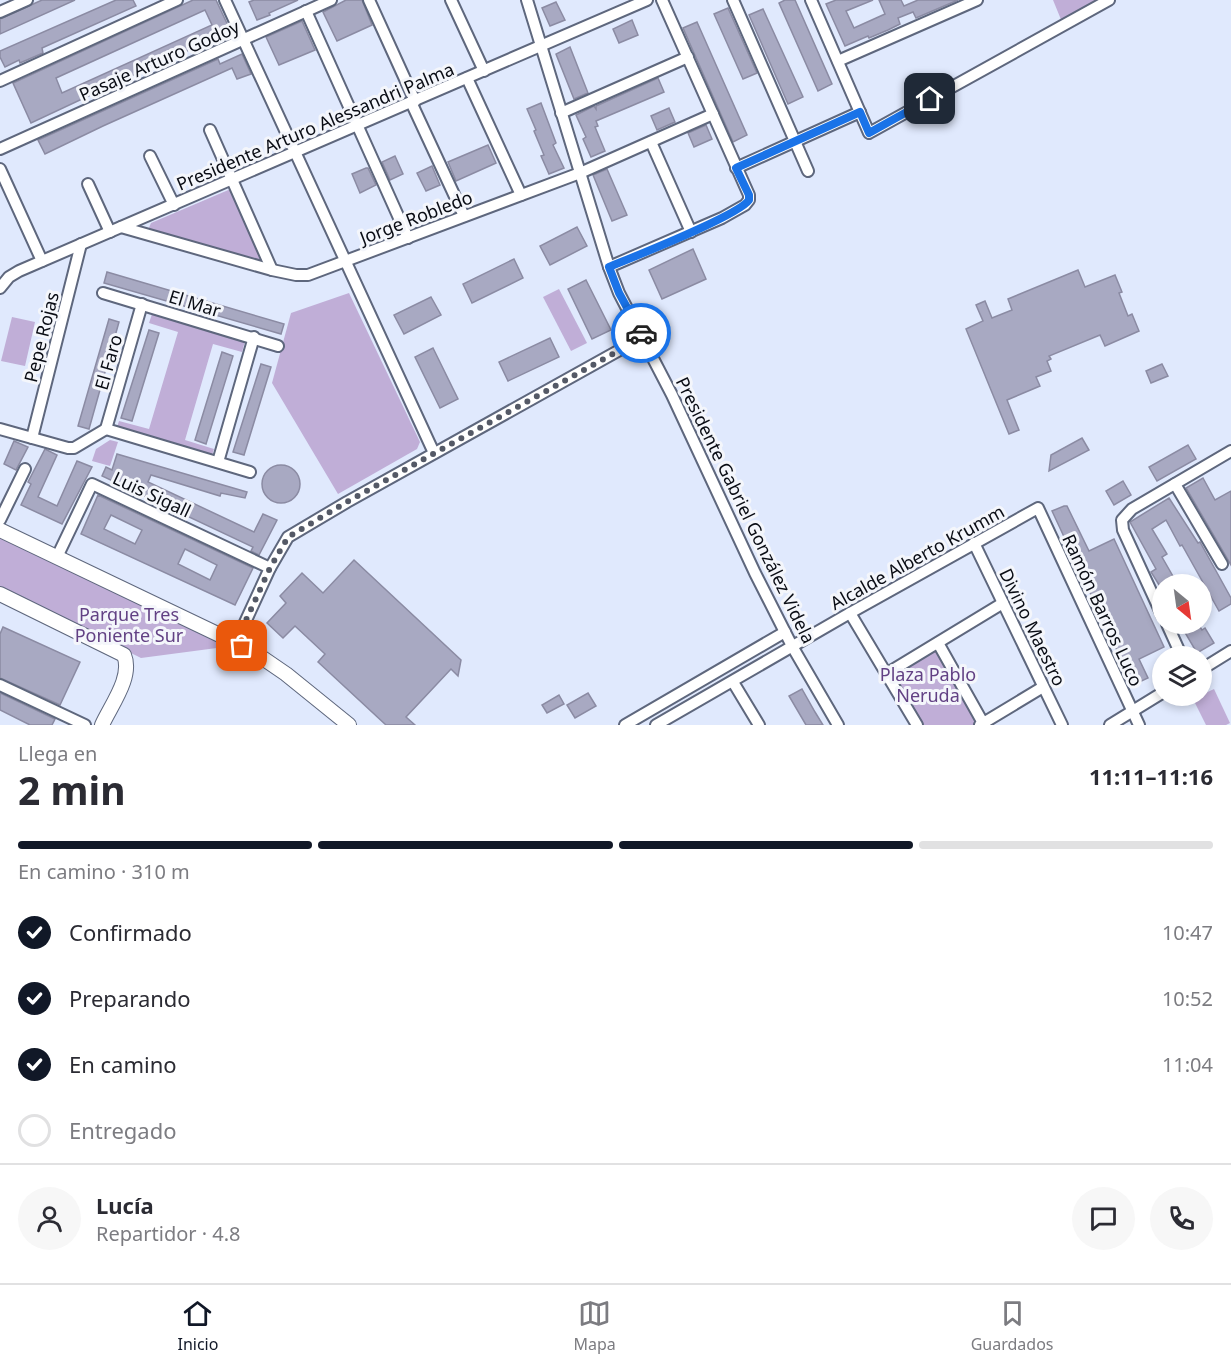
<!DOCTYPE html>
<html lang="es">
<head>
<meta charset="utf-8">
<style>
	body { margin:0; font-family:"Noto Sans",sans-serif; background:#f7f7f7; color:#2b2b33; height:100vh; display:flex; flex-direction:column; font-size:22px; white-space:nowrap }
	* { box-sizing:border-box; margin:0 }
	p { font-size:20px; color:#7c7c81 }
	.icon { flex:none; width:33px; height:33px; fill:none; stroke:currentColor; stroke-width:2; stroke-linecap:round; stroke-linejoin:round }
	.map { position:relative; height:725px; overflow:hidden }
	.panel { display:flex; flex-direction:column; background:#fff; flex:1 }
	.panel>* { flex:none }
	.needle { width:39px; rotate:151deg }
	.fabs { position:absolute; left:1152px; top:574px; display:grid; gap:12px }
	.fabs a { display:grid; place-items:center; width:60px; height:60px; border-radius:50%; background:#fff; box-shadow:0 3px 9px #0003; font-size:30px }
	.pin { position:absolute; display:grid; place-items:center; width:51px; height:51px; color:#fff; margin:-26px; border-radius:12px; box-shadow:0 3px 9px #0006 }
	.courier { position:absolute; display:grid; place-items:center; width:60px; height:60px; margin:-30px; border:4px solid #1a73e8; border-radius:50%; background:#fff; color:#222; box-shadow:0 2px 8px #0007 }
	.overview em { font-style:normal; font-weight:700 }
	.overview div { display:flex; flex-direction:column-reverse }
	.overview { display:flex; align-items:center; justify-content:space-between; height:102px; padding:0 18px }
	h1 { font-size:39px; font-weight:700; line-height:45px }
	.bar { display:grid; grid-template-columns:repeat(4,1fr); gap:9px 6px; align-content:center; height:72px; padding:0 18px }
	.bar i { height:8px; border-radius:4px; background:#e1e1e2 }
	.bar .on { background:#111827 }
	.bar p { grid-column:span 4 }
	.line { display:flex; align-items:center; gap:15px; padding:0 18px; border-top:2px solid #e1e1e2 }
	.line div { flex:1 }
	.round { display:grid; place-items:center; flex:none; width:63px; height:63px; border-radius:32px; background:#f7f7f7 }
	ol { padding:0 18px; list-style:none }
	li { display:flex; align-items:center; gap:18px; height:66px }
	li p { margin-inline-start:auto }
	li .icon { padding:6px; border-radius:50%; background:#111827; color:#fff; stroke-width:4 }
	li:last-child { color:#7c7c81 }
	li i { width:33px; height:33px; border:3px solid #e1e1e2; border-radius:50% }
	.menu { display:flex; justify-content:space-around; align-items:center; height:84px; border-top:2px solid #e1e1e2; background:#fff; font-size:16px; color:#7c7c81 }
	.menu a { display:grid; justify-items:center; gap:3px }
	.menu .on { color:#111827 }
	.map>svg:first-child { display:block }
	.green { fill:#c0aed7 }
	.building { fill:#a8a9c2; stroke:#8b8ba3; stroke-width:1.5; fill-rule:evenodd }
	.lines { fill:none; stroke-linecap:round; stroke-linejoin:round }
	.minor-casing { stroke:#5e677d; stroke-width:14 }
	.major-casing { stroke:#5e677d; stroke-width:16 }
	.minor { stroke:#fff; stroke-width:10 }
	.major { stroke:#fff; stroke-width:14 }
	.done { stroke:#545966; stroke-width:6; stroke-dasharray:0 10.8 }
	.route { stroke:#1a73e8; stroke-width:8 }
	.labels { text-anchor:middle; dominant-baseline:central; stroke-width:6; stroke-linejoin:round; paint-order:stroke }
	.street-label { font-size:18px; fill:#090c14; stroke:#f4f6fb }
	.park-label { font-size:18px; fill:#624184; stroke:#f4f6fb }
</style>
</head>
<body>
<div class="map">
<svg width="1231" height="725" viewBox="0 0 1231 725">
	<rect width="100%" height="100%" fill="#e0e9fd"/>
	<g class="green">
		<polygon points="1053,0 1103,0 1062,22"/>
		<polygon points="233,188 265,261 262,262 148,230 151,223"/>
		<polygon points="559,289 587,343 571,351 543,297"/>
		<polygon points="349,293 420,442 417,449 338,494 272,383 291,313"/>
		<polygon points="152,314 245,341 242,352 213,344 185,440 214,449 212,455 117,427 119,421 149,429 178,332 149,323"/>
		<polygon points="12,317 35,322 25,366 1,361"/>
		<polygon points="110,440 118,442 110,466 92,461 96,449"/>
		<polygon points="0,536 232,646 141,658 0,588"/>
		<polygon points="935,648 940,651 979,719 976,725 920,725 892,677 893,674"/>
		<polygon points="1214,689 1230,723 1226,725 1206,725 1193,699"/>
	</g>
	<g class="building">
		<polygon points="42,0 75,0 0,34 0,19"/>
		<polygon points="116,0 133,0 136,6 42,48 43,53 20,63 19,60 5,67 0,57 0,51"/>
		<path d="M 193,0 L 216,0 L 231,32 L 161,62 L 31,123 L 13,83 ZM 205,10 L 212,25 L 62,93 L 56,78 Z"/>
		<polygon points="254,0 298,0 269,13 270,15 257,20 249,2"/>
		<polygon points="346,0 362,0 372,25 337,41 323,12"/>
		<polygon points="785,0 795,0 832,84 818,91 779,3"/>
		<polygon points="836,0 873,0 846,11 854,28 885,14 879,0 901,0 904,6 918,0 958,0 916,18 913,12 898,18 900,24 888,30 869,38 868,36 845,46 826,4"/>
		<polygon points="556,2 565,20 550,26 542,8"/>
		<polygon points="728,8 757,73 743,79 714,14"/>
		<polygon points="763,9 803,97 788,104 749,15"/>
		<polygon points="632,20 638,35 619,43 613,29"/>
		<polygon points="302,21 315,50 279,65 266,37"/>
		<polygon points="697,22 747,135 733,142 683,28"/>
		<polygon points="570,47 588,93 574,99 556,54"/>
		<polygon points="242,54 251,74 237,79 232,68 103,126 45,154 38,140 218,59 220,64"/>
		<polygon points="658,78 664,92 596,121 598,126 595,127 605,151 591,157 583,139 586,137 576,115 594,106 596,109 596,106"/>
		<polygon points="541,103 556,143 553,145 564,168 549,174 541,156 544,155 534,131 536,130 527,109"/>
		<polygon points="669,108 675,122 657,130 651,116"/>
		<polygon points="706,125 712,139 694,147 688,133"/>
		<polygon points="488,145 496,163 456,181 448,162"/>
		<polygon points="395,156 403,174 390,180 382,162"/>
		<polygon points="432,166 440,185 426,191 417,173"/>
		<polygon points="366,168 368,168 376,185 360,193 352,174"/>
		<polygon points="607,169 627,215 612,221 593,175"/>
		<polygon points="577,227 587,246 550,265 540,246"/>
		<polygon points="693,249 706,279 662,299 649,270"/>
		<polygon points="514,259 523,278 472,303 463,284"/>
		<polygon points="1078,270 1085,287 1115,275 1122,292 1119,293 1128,316 1132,314 1139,331 1105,346 1100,335 1049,356 1051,359 1047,361 1051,371 1036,377 1040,386 1007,400 1019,430 1009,434 966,329 983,321 976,305 985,301 992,318 1012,310 1008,299"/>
		<polygon points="107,272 284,324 281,334 104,283"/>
		<polygon points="586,280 611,330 592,339 568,289"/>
		<polygon points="431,297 441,315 404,334 394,315"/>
		<polygon points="109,319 119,322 89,429 78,426"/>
		<polygon points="149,330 159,333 132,421 121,418"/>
		<polygon points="550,338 559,357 508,381 499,362"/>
		<polygon points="433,348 458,399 440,408 415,357"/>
		<polygon points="222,352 233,356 206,444 195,440"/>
		<polygon points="261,364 271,367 244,455 233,452"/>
		<polygon points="1162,364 1168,376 1151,383 1146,371"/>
		<polygon points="1082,438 1089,450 1049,471 1051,455"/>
		<polygon points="14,441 28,447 16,470 4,464"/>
		<polygon points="1188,445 1196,459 1157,481 1149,467"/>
		<polygon points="45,449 57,455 38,497 57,506 77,461 92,467 62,524 21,505 31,484 28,482"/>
		<polygon points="117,454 247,492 245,498 221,493 220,496 151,475 148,482 254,532 263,514 277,520 259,555 251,551 253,547 102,476 106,467 112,470"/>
		<circle cx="281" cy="484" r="19"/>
		<polygon points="1203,478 1215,500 1231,491 1231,565 1186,488"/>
		<polygon points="1123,481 1131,495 1114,505 1106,491"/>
		<path d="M 98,495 L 253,568 L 235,605 L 81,534 ZM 111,515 L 142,530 L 135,544 L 104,529 ZM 185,549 L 217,565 L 210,580 L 178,564 Z"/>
		<polygon points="1169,498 1198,543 1200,542 1231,598 1231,604 1219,611 1182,545 1180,546 1166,520 1152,529 1167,554 1162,557 1178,585 1162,585 1161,588 1151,572 1156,569 1130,522"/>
		<polygon points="1064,506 1067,506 1089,551 1114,539 1164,647 1139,659 1148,678 1133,685 1052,511"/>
		<polygon points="354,560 461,660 458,676 451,669 406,717 415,725 386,725 318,662 325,654 295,626 283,638 267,623 286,603 280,596 302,573 323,593"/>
		<polygon points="1180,624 1198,624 1202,630 1205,628 1214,643 1197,653"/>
		<polygon points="3,627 80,662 60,705 0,678 0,634"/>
		<polygon points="802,689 815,712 823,725 806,725 789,696"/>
		<polygon points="0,693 55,719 52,725 30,725 0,710"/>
		<polygon points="588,693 596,706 575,718 567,705"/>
		<polygon points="559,695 564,704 547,713 542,705"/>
	</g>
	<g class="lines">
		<g class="minor-casing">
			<g id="minor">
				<polyline points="225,0 434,453"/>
				<polyline points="369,0 415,101"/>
				<polyline points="451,0 484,71"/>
				<polyline points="527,0 609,267 619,293 672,395 755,573 792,646 838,725"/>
				<polyline points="733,0 808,171"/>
				<polyline points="811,0 869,133 1109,0"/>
				<polyline points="306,11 408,238"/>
				<polyline points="0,12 27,0"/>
				<polyline points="838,61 977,0"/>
				<polyline points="467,78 521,195"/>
				<polyline points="0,81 177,0"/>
				<polyline points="411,102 464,216"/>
				<polyline points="561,113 688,57"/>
				<polyline points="210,130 272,270"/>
				<polyline points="651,142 691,232"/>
				<polyline points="0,149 331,0"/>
				<polyline points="150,156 174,205"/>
				<polyline points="736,168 860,112"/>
				<polyline points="0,169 42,261"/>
				<polyline points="88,184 110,232"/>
				<polyline points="121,227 272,270 296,275 308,275 580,173 713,114"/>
				<polyline points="609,267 722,218 745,205 749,200 749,195 662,0"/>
				<polyline points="0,288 9,277 19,271 647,0"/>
				<polyline points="103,293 278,346"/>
				<polyline points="0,429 68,448 74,448 106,429"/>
				<polyline points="106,429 250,472"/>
				<polyline points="106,429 142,304"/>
				<polyline points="32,438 81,244"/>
				<polyline points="218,462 254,337"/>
				<polyline points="1175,484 1222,564"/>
				<polyline points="0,520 25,469"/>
				<polyline points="974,543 1062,725"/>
				<polyline points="57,557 92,484 270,568"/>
				<polyline points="850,613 917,725"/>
				<polyline points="1162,615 1123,530 1122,520 1132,509 1231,451"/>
				<polyline points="1167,624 1182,657"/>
				<polyline points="236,642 270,568 288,537 347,502 643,337"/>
				<polyline points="938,643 983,723"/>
				<polyline points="1202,669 1231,651"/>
				<polyline points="886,674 1003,603"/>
				<polyline points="733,682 759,725"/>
				<polyline points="0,685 85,725"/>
				<polyline points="625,725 785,632"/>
				<polyline points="656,725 850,613 1038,508 1139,725"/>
				<polyline points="980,725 1043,687"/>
				<polyline points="1110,725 1162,693"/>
			</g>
		</g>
		<g class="major-casing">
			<g id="major">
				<polyline points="0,530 251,650 286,674 349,725"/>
				<path d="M 0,594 L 124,655 C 133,677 111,705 102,725"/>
			</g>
		</g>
		<use href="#minor" class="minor"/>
		<use href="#major" class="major"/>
	</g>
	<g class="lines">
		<polyline class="done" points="242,646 236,642 270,568 288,537 347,502 643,337 641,333"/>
		<path class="route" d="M 641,333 L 619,293 L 609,267 C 633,257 738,216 749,200 L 749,195 L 736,168 L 860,112 L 869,133 L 930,99"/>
	</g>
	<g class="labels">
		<g class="street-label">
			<text transform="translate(159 60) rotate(-24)">Pasaje Arturo Godoy</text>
			<text transform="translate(315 126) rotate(-23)">Presidente Arturo Alessandri Palma</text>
			<text transform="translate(416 217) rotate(-21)">Jorge Robledo</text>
			<text transform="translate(195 303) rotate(17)">El Mar</text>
			<text transform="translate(41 337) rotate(-76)">Pepe Rojas</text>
			<text transform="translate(108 362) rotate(-74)">El Faro</text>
			<text transform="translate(152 494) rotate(25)">Luis Sigall</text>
			<text transform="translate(746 510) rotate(64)">Presidente Gabriel González Videla</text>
			<text transform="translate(917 557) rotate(-29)">Alcalde Alberto Krumm</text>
			<text transform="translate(1103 610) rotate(65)">Ramón Barros Luco</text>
			<text transform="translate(1033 627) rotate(64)">Divino Maestro</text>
		</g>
		<g class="park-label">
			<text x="129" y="614">Parque Tres<tspan x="129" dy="21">Poniente Sur</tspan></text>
			<text x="928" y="674">Plaza Pablo<tspan x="928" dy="21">Neruda</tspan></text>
		</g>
	</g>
</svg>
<div class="fabs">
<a><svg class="needle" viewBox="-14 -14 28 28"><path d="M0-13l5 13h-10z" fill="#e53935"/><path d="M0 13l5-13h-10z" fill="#7c7c81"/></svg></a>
<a><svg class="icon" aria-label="layers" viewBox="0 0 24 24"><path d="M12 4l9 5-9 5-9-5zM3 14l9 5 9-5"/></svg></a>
</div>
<div class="pin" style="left:242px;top:646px;background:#ea580c"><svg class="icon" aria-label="bag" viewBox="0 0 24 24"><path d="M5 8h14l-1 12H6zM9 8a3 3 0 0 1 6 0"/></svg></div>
<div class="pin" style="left:930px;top:99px;background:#1f2937"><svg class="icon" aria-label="home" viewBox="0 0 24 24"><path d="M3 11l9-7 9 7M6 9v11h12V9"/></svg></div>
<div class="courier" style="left:641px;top:333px"><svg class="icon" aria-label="car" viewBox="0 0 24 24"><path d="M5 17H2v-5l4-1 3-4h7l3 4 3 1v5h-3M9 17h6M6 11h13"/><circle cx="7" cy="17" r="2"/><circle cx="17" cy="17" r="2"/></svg></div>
</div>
<section class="panel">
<div class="overview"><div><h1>2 min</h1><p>Llega en</p></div><em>11:11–11:16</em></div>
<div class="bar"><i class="on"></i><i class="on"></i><i class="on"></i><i></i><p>En camino · 310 m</p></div>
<ol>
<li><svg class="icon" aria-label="check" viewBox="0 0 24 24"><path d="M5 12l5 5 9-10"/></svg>Confirmado<p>10:47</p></li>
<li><svg class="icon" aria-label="check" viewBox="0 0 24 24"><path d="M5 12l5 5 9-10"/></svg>Preparando<p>10:52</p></li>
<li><svg class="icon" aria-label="check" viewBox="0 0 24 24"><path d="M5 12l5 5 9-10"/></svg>En camino<p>11:04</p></li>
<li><i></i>Entregado</li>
</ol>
<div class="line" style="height:108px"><a class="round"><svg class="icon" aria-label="person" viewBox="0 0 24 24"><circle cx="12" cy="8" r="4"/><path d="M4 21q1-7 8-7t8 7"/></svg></a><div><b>Lucía</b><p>Repartidor · 4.8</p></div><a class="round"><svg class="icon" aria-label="chat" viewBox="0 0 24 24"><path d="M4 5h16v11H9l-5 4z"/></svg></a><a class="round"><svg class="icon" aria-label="phone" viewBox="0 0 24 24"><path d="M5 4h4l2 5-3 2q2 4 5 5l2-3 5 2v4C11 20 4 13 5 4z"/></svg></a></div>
</section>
<nav class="menu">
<a class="on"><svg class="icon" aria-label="home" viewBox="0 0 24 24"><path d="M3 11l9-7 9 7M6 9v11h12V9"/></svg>Inicio</a>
<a><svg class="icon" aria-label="map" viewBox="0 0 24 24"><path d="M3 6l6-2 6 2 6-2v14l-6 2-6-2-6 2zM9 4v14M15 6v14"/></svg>Mapa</a>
<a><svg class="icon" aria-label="saved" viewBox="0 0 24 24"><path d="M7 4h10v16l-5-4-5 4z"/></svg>Guardados</a>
</nav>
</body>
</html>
